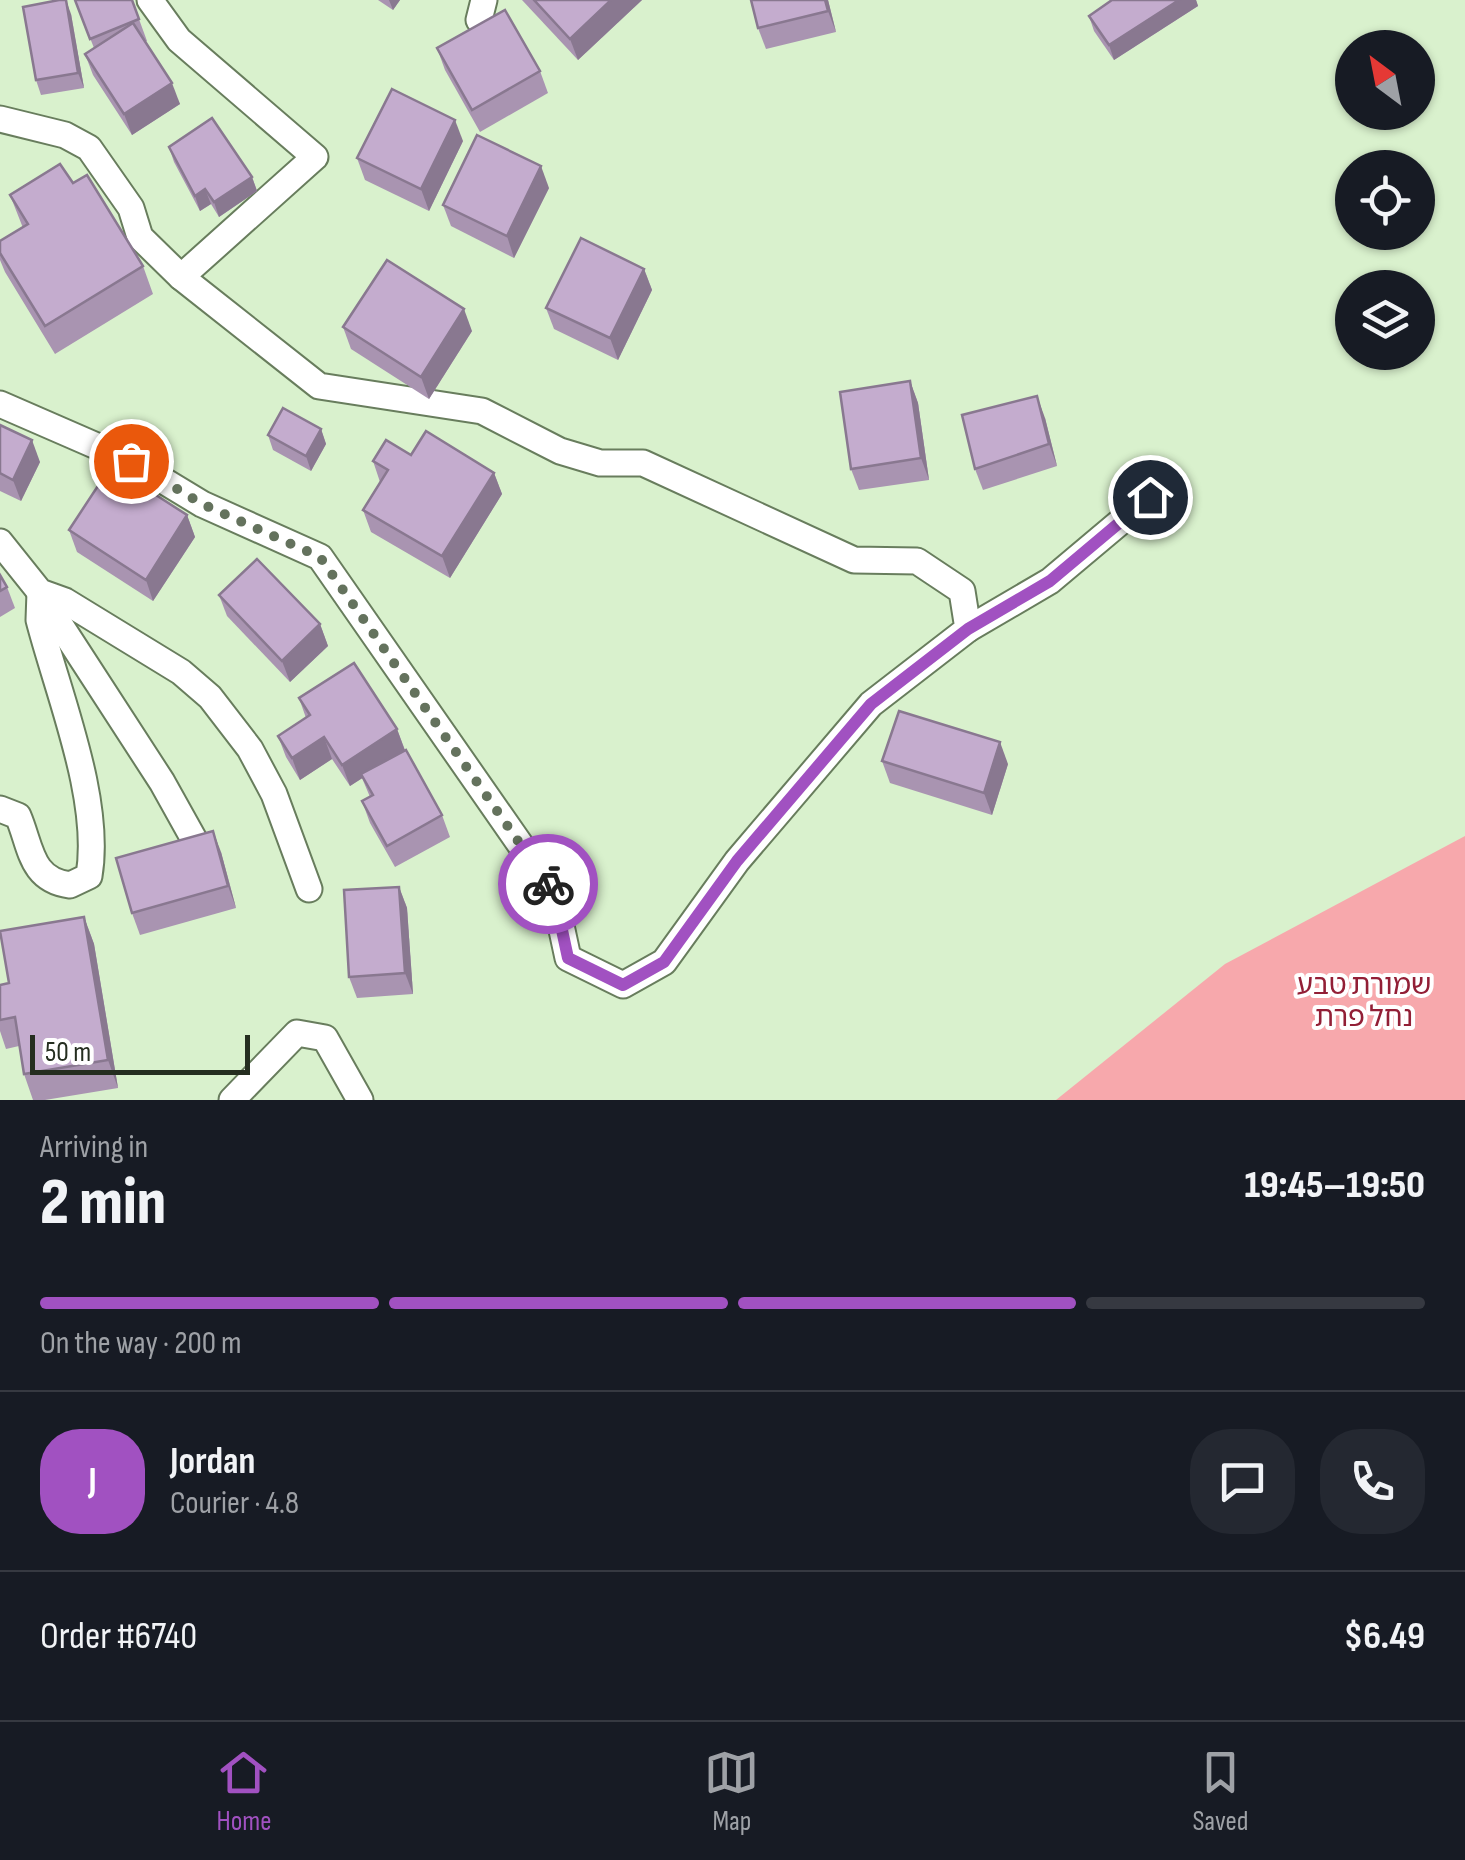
<!DOCTYPE html>
<html lang="en">
<head>
<meta charset="utf-8">
<style>
	body { margin:0; font-family:"Sofia Sans Condensed","Noto Sans Hebrew",sans-serif; background:#242831; color:#f1f3f6; height:100vh; display:flex; flex-direction:column; font-size:38px; white-space:nowrap }
	* { box-sizing:border-box; margin:0 }
	p { font-size:32px; color:#9ea1a6 }
	.icon { flex:none; width:55px; height:55px; fill:none; stroke:currentColor; stroke-width:2; stroke-linecap:round; stroke-linejoin:round }
	.map { position:relative; height:1100px; overflow:hidden }
	.sheet { display:flex; flex-direction:column; background:#171b24; flex:1 }
	.sheet>* { flex:none }
	.needle { width:65px; rotate:328deg }
	.fabs { position:absolute; left:1335px; top:30px; display:grid; gap:20px }
	.fabs a { display:grid; place-items:center; width:100px; height:100px; border-radius:50%; background:#171b24; box-shadow:0 2px 8px #0004; font-size:50px }
	.scale { position:absolute; left:30px; bottom:25px; width:220px; box-sizing:border-box; padding-left:10px; border:5px solid #252e20; border-top:0; font-size:28px; line-height:35px; white-space:nowrap; color:#252e20; -webkit-text-stroke:8px #fff; paint-order:stroke }
	.pin { position:absolute; display:grid; place-items:center; width:85px; height:85px; color:#fff; margin:-42px; border:5px solid #fff; border-radius:50%; box-shadow:0 2px 10px #0007 }
	.courier { position:absolute; display:grid; place-items:center; width:100px; height:100px; margin:-50px; border:8px solid #a151c1; border-radius:50%; background:#fff; color:#222; box-shadow:0 2px 12px #0007 }
	.head em { font-style:normal; font-weight:800 }
	.head div { display:flex; flex-direction:column-reverse }
	.head { display:flex; align-items:center; justify-content:space-between; height:170px; padding:0 40px }
	h1 { font-size:65px; font-weight:800; line-height:75px }
	.bar { display:grid; grid-template-columns:repeat(4,1fr); gap:15px 10px; align-content:center; height:120px; padding:0 40px }
	.bar i { height:12px; border-radius:8px; background:#363941 }
	.bar .current { background:#a151c1 }
	.bar p { grid-column:span 4 }
	.line { display:flex; align-items:center; gap:25px; padding:0 40px; border-top:2px solid #363941 }
	.line div { flex:1 }
	.round { display:grid; place-items:center; flex:none; width:105px; height:105px; border-radius:40px; background:#242831 }
	.dock { display:flex; justify-content:space-around; align-items:center; height:140px; border-top:2px solid #363941; background:#171b24; font-size:28px; color:#9ea1a6 }
	.dock a { display:grid; justify-items:center; gap:5px }
	.dock .current { color:#a151c1 }
	.map>svg:first-child { display:block }
	.green { fill:#f7a8ac }
	.lines { fill:none; stroke-linecap:round; stroke-linejoin:round }
	.minor-casing { stroke:#687d5d; stroke-width:29 }
	.minor { stroke:#fff; stroke-width:25 }
	.wall { fill:#a994b1 }
	.shaded-wall { fill:#897890 }
	.building { fill:#c4acce; stroke:#897890; stroke-width:2.5 }
	.done { stroke:#64725d; stroke-width:10; stroke-dasharray:0 18 }
	.route { stroke:#a151c1; stroke-width:12 }
	.labels { text-anchor:middle; dominant-baseline:central; stroke-width:8; stroke-linejoin:round; paint-order:stroke }
	.park-label { font-size:28px; fill:#921f36; stroke:#fff }
</style>
</head>
<body>
<div class="map">
<svg width="1465" height="1100" viewBox="0 0 1465 1100">
	<rect width="100%" height="100%" fill="#d9f1cd"/>
	<polygon class="green" points="1465,836 1465,1100 1056,1100 1225,964"/>
	<g class="lines">
		<g class="minor-casing">
			<g id="minor">
				<polyline points="150,0 179,40 315,157 181,277"/>
				<polyline points="479,20 484,0"/>
				<polyline points="0,119 65,135 89,148 131,208 140,237 181,277 319,386 482,411 560,451 600,463 643,463 854,560 917,561 962,591 968,629 871,704 737,861 664,962 623,985 568,958 554,893 320,557 202,504 131,461 0,404"/>
				<polyline points="0,542 40,592 65,601 181,672 210,697 250,749 274,794 309,889"/>
				<polyline points="44,600 162,782 196,843"/>
				<polyline points="968,629 1050,581 1150,497"/>
				<path d="M 0,809 L 18,816 C 31,846 30,880 70,885 L 89,876 C 102,799 58,694 39,620 L 40,592"/>
				<polyline points="232,1100 297,1033 325,1038 360,1100"/>
			</g>
		</g>
		<use href="#minor" class="minor"/>
	</g>
	<g class="wall">
		<polygon points="75,0 132,0 147,41 145,42 180,104 132,135 93,75 85,54 94,48"/>
		<polygon points="378,0 400,0 393,10"/>
		<polygon points="522,0 642,0 578,60"/>
		<polygon points="751,0 828,0 836,32 766,49 758,28"/>
		<polygon points="1112,0 1196,0 1198,6 1114,60 1094,31 1089,16"/>
		<polygon points="71,14 84,88 41,95 36,80"/>
		<polygon points="437,48 540,71 548,93 480,132 445,70"/>
		<polygon points="463,141 429,211 365,180 357,158"/>
		<polygon points="169,147 252,177 257,191 219,217 211,204 200,211 174,162"/>
		<polygon points="73,183 143,266 153,294 55,354 5,272 0,260 0,241 23,228 10,195"/>
		<polygon points="549,188 514,258 451,226 443,205"/>
		<polygon points="644,269 652,290 618,360 554,329 546,308"/>
		<polygon points="343,327 472,331 429,399 351,349"/>
		<polygon points="910,381 918,403 929,480 859,490 851,469"/>
		<polygon points="1045,418 1057,466 983,490 975,469"/>
		<polygon points="0,425 40,462 21,501 0,491"/>
		<polygon points="321,429 326,444 311,471 273,450 268,435"/>
		<polygon points="411,455 494,473 502,494 450,578 371,532 363,510 380,482 373,461"/>
		<polygon points="187,515 195,537 153,601 77,552 69,530"/>
		<polygon points="0,575 7,587 15,608 0,617"/>
		<polygon points="219,595 320,624 328,646 290,682 227,616"/>
		<polygon points="299,698 397,729 405,750 442,815 450,837 395,867 370,823 362,801 370,797 362,778 350,786 332,759 300,780 286,757 278,736 306,718"/>
		<polygon points="882,761 1008,764 992,815 890,783"/>
		<polygon points="221,852 236,908 140,935 132,913"/>
		<polygon points="399,887 407,908 413,994 357,998 349,977"/>
		<polygon points="84,917 94,944 118,1088 45,1100 33,1100 24,1074 19,1046 6,1049 0,1031 0,985 9,983"/>
	</g>
	<g class="shaded-wall">
		<polygon points="66,0 71,14 84,88 78,73"/>
		<polygon points="389,0 400,0 393,10"/>
		<polygon points="611,0 642,0 578,60 570,39"/>
		<polygon points="825,0 828,0 836,32 828,11"/>
		<polygon points="1179,0 1196,0 1198,6 1114,60 1109,45"/>
		<polygon points="172,83 180,104 132,135 124,114"/>
		<polygon points="455,120 463,141 429,211 421,189"/>
		<polygon points="541,166 549,188 514,258 507,236"/>
		<polygon points="252,177 257,191 219,217 214,202"/>
		<polygon points="205,189 211,204 200,211 195,196"/>
		<polygon points="644,269 652,290 618,360 610,338"/>
		<polygon points="464,309 472,331 429,399 421,377"/>
		<polygon points="910,381 918,403 929,480 921,458"/>
		<polygon points="1037,396 1045,418 1057,466 1049,444"/>
		<polygon points="321,429 326,444 311,471 306,456"/>
		<polygon points="32,440 40,462 21,501 13,480"/>
		<polygon points="494,473 502,494 450,578 442,556"/>
		<polygon points="187,515 195,537 153,601 146,580"/>
		<polygon points="320,624 328,646 290,682 282,661"/>
		<polygon points="397,729 405,751 350,786 342,765"/>
		<polygon points="324,737 332,759 300,780 292,758"/>
		<polygon points="1000,742 1008,764 992,815 984,793"/>
		<polygon points="213,831 221,852 236,908 228,886"/>
		<polygon points="399,887 407,908 413,994 405,973"/>
		<polygon points="84,917 94,944 118,1088 108,1060"/>
	</g>
	<g class="building">
		<polygon points="59,0 66,0 78,73 36,80 23,7"/>
		<polygon points="75,0 132,0 139,19 90,39"/>
		<polygon points="534,0 611,0 570,39"/>
		<polygon points="751,0 825,0 828,11 758,28"/>
		<polygon points="1112,0 1179,0 1109,45 1089,16"/>
		<polygon points="505,10 540,71 472,110 437,48"/>
		<polygon points="133,23 172,83 124,114 85,54"/>
		<polygon points="392,89 455,120 421,189 357,158"/>
		<polygon points="212,118 252,177 214,202 205,189 195,196 169,147"/>
		<polygon points="477,135 541,166 507,236 443,205"/>
		<polygon points="60,164 73,183 87,175 143,266 45,326 0,253 0,241 28,224 10,195"/>
		<polygon points="581,238 644,269 610,338 546,308"/>
		<polygon points="387,260 464,309 421,377 343,327"/>
		<polygon points="910,381 921,458 851,469 840,392"/>
		<polygon points="1037,396 1049,444 975,469 962,415"/>
		<polygon points="283,408 321,429 306,456 268,435"/>
		<polygon points="0,425 32,440 13,480 0,473"/>
		<polygon points="426,431 494,473 442,556 363,510 388,470 373,461 386,440 411,455"/>
		<polygon points="111,466 187,515 146,580 69,530"/>
		<polygon points="257,559 320,624 282,661 219,595"/>
		<polygon points="0,575 7,587 0,591"/>
		<polygon points="354,663 397,729 342,765 324,737 292,758 278,736 310,715 299,698"/>
		<polygon points="899,711 1000,742 984,793 882,761"/>
		<polygon points="406,750 442,815 387,846 362,801 373,795 361,774"/>
		<polygon points="213,831 228,886 132,913 116,858"/>
		<polygon points="399,887 405,973 349,977 344,890"/>
		<polygon points="84,917 108,1060 24,1074 15,1017 0,1020 0,985 9,983 0,931"/>
	</g>
	<g class="lines">
		<polyline class="done" points="131,461 202,504 320,557 548,884"/>
		<polyline class="route" points="548,884 554,893 568,958 623,985 664,962 737,861 871,704 968,629 1050,581 1150,497"/>
	</g>
	<g class="labels">
		<g class="park-label">
			<text x="1364" y="985">שמורת טבע<tspan x="1364" dy="32">נחל פרת</tspan></text>
		</g>
	</g>
</svg>
<div class="fabs">
<a><svg class="needle" viewBox="-14 -14 28 28"><path d="M0-13l5 13h-10z" fill="#e53935"/><path d="M0 13l5-13h-10z" fill="#9ea1a6"/></svg></a>
<a><svg class="icon" aria-label="locate" viewBox="0 0 24 24"><circle cx="12" cy="12" r="6"/><path d="M12 2v4M12 18v4M2 12h4M18 12h4"/></svg></a>
<a><svg class="icon" aria-label="layers" viewBox="0 0 24 24"><path d="M12 4l9 5-9 5-9-5zM3 14l9 5 9-5"/></svg></a>
</div>
<div class="scale">50 m</div>
<div class="pin" style="left:131px;top:461px;background:#ea580c"><svg class="icon" aria-label="bag" viewBox="0 0 24 24"><path d="M5 8h14l-1 12H6zM9 8a3 3 0 0 1 6 0"/></svg></div>
<div class="pin" style="left:1150px;top:497px;background:#1f2937"><svg class="icon" aria-label="home" viewBox="0 0 24 24"><path d="M3 11l9-7 9 7M6 9v11h12V9"/></svg></div>
<div class="courier" style="left:548px;top:884px"><svg class="icon" aria-label="bike" viewBox="0 0 24 24"><circle cx="6" cy="16" r="4"/><circle cx="18" cy="16" r="4"/><path d="M6 16l4-8h5l3 8M10 8l3 8H6M13 5h3"/></svg></div>
</div>
<section class="sheet">
<div class="head"><div><h1>2 min</h1><p>Arriving in</p></div><em>19:45–19:50</em></div>
<div class="bar"><i class="current"></i><i class="current"></i><i class="current"></i><i></i><p>On the way · 200 m</p></div>
<div class="line" style="height:180px"><b class="round" style="background:#a151c1;color:#fff">J</b><div><b>Jordan</b><p>Courier · 4.8</p></div><a class="round"><svg class="icon" aria-label="chat" viewBox="0 0 24 24"><path d="M4 5h16v11H9l-5 4z"/></svg></a><a class="round"><svg class="icon" aria-label="phone" viewBox="0 0 24 24"><path d="M5 4h4l2 5-3 2q2 4 5 5l2-3 5 2v4C11 20 4 13 5 4z"/></svg></a></div>
<div class="line" style="height:130px"><div>Order #6740</div><b>$6.49</b></div>
</section>
<nav class="dock">
<a class="current"><svg class="icon" aria-label="home" viewBox="0 0 24 24"><path d="M3 11l9-7 9 7M6 9v11h12V9"/></svg>Home</a>
<a><svg class="icon" aria-label="map" viewBox="0 0 24 24"><path d="M3 6l6-2 6 2 6-2v14l-6 2-6-2-6 2zM9 4v14M15 6v14"/></svg>Map</a>
<a><svg class="icon" aria-label="saved" viewBox="0 0 24 24"><path d="M7 4h10v16l-5-4-5 4z"/></svg>Saved</a>
</nav>
</body>
</html>
